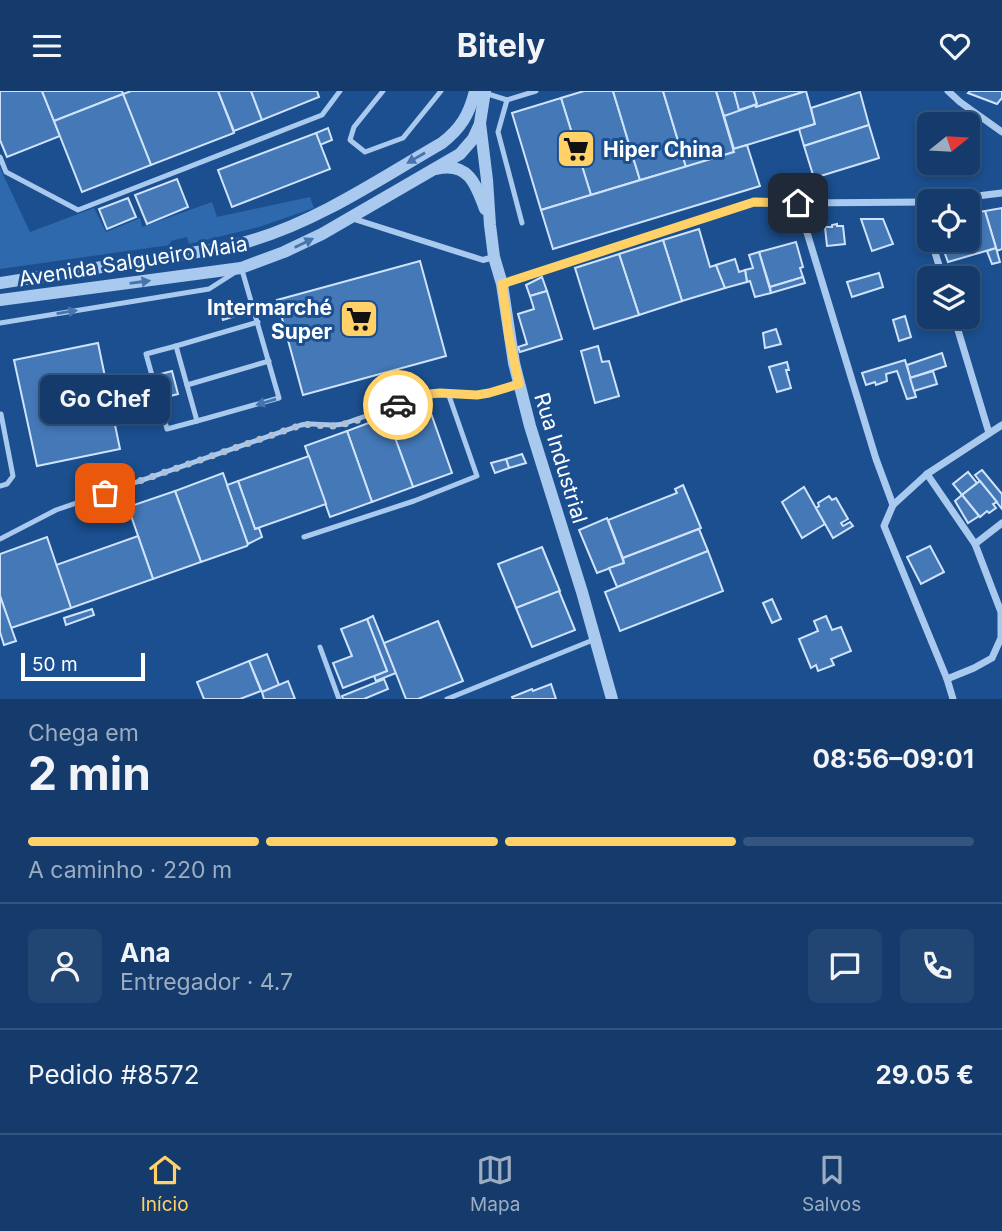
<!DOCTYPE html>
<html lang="pt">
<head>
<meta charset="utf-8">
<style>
	body { margin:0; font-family:Inter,sans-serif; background:#214673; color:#f1f3f6; height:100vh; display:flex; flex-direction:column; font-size:26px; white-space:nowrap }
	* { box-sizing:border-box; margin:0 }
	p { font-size:23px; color:#9dadc1 }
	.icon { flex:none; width:38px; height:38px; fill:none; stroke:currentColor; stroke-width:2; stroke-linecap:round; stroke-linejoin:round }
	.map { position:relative; height:608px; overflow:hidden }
	.side { display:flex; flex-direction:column; background:#143b6b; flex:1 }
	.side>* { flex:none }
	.needle { width:46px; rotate:72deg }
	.buttons { position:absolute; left:917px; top:21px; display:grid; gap:14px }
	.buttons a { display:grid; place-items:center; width:63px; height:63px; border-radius:10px; background:#143b6b; box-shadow:0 4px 10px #0003,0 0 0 2px #33557e; font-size:35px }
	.scale { position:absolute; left:21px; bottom:18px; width:124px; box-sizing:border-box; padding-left:7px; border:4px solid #fff; border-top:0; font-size:19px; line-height:24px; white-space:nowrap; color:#fff; -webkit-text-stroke:5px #1b4f8f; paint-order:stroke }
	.pin { position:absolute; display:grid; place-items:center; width:60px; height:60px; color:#fff; margin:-30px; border-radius:14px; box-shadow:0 4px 10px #0006 }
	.courier { position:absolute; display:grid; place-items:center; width:70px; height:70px; margin:-35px; border:5px solid #ffd166; border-radius:50%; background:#fff; color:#222; box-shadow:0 2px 9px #0007 }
	.bubble { position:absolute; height:49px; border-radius:10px; background:#143b6b; box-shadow:0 4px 10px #0003,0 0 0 2px #33557e; font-size:23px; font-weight:700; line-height:49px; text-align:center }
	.summary em { font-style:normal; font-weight:700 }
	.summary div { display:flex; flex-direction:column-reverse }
	.summary { display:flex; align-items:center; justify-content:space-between; height:119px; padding:0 28px }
	h1 { font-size:46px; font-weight:700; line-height:52px }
	.bar { display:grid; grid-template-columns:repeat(4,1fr); gap:10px 7px; align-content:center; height:84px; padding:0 28px }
	.bar i { height:9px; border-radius:5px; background:#33557e }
	.bar .current { background:#ffd166 }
	.bar p { grid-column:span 4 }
	.line { display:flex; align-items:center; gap:18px; padding:0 28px; border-top:2px solid #33557e }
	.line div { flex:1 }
	.round { display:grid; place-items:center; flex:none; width:74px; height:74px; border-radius:10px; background:#214673 }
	header { display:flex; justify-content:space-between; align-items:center; height:91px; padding:0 28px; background:#143b6b; font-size:32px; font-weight:700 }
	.dock { display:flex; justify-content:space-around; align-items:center; height:98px; border-top:2px solid #33557e; background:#143b6b; font-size:19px; color:#9dadc1 }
	.dock a { display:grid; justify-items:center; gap:4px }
	.dock .current { color:#ffd166 }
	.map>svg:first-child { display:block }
	.green { fill:#2e69ad }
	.building { fill:#4478b7; stroke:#cfe3fa; stroke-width:2 }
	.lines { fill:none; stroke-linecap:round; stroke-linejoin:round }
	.service { stroke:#a9c9ee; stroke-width:5 }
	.pedestrian { stroke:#a9c9ee; stroke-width:6 }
	.minor { stroke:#a9c9ee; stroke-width:7 }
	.tertiary { stroke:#a9c9ee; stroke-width:12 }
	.oneway { fill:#4674ac }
	.done { stroke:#afc1d8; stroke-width:7; stroke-dasharray:0 12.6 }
	.route { stroke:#ffd166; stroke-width:9 }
	.labels { text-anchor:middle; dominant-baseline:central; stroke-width:6; stroke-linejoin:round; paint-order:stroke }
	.poi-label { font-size:21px; font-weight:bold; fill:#fff; stroke:#1b4f8f; text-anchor:start }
	.street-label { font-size:21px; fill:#fff; stroke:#1b4f8f }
</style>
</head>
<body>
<header><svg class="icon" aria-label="menu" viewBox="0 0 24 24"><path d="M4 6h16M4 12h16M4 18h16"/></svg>Bitely<svg class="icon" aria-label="heart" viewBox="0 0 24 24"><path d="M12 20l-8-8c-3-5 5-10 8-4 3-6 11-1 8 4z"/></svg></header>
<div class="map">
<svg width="1002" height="608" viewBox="0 0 1002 608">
	<rect width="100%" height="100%" fill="#1b4f8f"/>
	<polygon class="green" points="0,77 30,141 94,117 106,141 140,127 142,136 212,111 217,126 310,106 314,117 259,136 189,153 187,146 171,150 170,154 0,178"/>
	<g class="building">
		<polygon points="0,0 42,0 60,45 7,66 0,49"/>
		<polygon points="42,0 122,0 123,3 54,30"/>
		<polygon points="131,0 218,0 234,42 151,74 123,3"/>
		<polygon points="218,0 251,0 262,29 234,40"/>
		<polygon points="251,0 317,0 319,6 262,29"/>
		<polygon points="584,0 613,0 640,89 591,104 561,7"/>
		<polygon points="613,0 663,0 686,76 640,89"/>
		<polygon points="663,0 716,0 734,61 686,76"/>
		<polygon points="716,0 734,0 740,21 724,25"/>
		<polygon points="734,0 753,0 757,13 739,19"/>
		<polygon points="753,0 806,0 756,16 755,14 757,13"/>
		<polygon points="806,0 815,33 734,58 724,25 755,14 756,16"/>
		<polygon points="970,0 1002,0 1002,7 997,13 968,2"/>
		<polygon points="860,1 869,34 804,55 799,38 815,33 811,17"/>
		<polygon points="123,3 151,74 82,101 54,30"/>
		<polygon points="561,7 591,104 541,119 512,22"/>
		<polygon points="869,34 879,67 814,87 804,55"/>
		<polygon points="328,37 332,49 320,54 316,42"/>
		<polygon points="316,42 330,78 232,116 218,79"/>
		<polygon points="747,54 760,95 553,158 541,119 734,61 733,58"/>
		<polygon points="177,88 188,116 147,133 135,104"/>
		<polygon points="128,107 136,126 107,138 99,118"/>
		<polygon points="1002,117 1002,158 997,160 985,120"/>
		<polygon points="985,120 996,157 948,171 940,149 968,149 968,122"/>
		<polygon points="861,128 883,128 893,153 872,160"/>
		<polygon points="837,133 837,135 843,135 845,153 827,155 825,136 832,136 832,134"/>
		<polygon points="699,138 710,176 716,174 725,197 682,210 663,149"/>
		<polygon points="663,149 682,210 639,224 619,163"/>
		<polygon points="796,151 803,176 800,177 803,186 770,196 759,161"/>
		<polygon points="996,157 1000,171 992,173 987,160"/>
		<polygon points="759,161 771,202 755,206 750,190 747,191 745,179 753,177 749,164"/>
		<polygon points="619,163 639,224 594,238 575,177"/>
		<polygon points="735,168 739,181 745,179 747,191 725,197 716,174"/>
		<polygon points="420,170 446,265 303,304 277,209"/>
		<polygon points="879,182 883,196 852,206 847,191"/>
		<polygon points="542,186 547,200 530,205 526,194"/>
		<polygon points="803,186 805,192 771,202 770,196"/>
		<polygon points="547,200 562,248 520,261 518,256 527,253 518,223 534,218 530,205"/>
		<polygon points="235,213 238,224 223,229 220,217"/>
		<polygon points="905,225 911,246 899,250 893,229"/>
		<polygon points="776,238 781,253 765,257 763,242"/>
		<polygon points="98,252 120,358 37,375 14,269"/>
		<polygon points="598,255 602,271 609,270 619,305 595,312 581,260"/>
		<polygon points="942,262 946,275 910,287 907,274"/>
		<polygon points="905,269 916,306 907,308 897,280 886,283 887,290 876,294 875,291 866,294 862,282"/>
		<polygon points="787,271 789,279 786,279 791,297 777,301 769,276"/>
		<polygon points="172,280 178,303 144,312 138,289"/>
		<polygon points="933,280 937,293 914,300 910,287"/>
		<polygon points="427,311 452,382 413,396 387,325"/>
		<polygon points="387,325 413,396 372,411 347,340"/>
		<polygon points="347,340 372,411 330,426 305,355"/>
		<polygon points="522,363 526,372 509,377 506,368"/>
		<polygon points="309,365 326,413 255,438 238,390"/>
		<polygon points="506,368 509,377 495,382 491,372"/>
		<polygon points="982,379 1002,403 1002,418 975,384"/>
		<polygon points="968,381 977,392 962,404 953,393"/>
		<polygon points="223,382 248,453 247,455 201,471 175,400"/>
		<polygon points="238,390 255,438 259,437 262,446 248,453 227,394"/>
		<polygon points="980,390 997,411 993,413 996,417 989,422 987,420 980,426 962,404"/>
		<polygon points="683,394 701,437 623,467 608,429 677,402 675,398"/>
		<polygon points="804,396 825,433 802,447 782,411"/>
		<polygon points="175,400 201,471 153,488 128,416"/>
		<polygon points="962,404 979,425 968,432 955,410"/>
		<polygon points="829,405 832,409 836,407 848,428 841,432 843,435 850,431 853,435 833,447 816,417 819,415 818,412"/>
		<polygon points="607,427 624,472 597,482 579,439"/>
		<polygon points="699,438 708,460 617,496 609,477 624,472 623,467"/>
		<polygon points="138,445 153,488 71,517 56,474"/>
		<polygon points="47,446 71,517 11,537 0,505 0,463"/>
		<polygon points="930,455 944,481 921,493 907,466"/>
		<polygon points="542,456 560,500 516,517 498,473"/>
		<polygon points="708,460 723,500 620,540 605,501"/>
		<polygon points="559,500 575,539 532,556 516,517"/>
		<polygon points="0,505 16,550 4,554 0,541"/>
		<polygon points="772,508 781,528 772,532 763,512"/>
		<polygon points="92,518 94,524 66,534 64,527"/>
		<polygon points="373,525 396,582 376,590 374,585 387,580 367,528"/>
		<polygon points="826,525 832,539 841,536 851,560 831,568 834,574 818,580 816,574 811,577 799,548 818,540 814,530"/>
		<polygon points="367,528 387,580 343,597 333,572 352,565 341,538"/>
		<polygon points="438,530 463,590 418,608 406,608 384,552"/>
		<polygon points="267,563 279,594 262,601 249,570"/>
		<polygon points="249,570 261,600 240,608 204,608 197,591"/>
		<polygon points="384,588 388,598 364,608 343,608 342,605"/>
		<polygon points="288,590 295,608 264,608 262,601"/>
		<polygon points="551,593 556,608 513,608 512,606 532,598 533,600"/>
	</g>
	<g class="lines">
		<g class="service">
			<polyline points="383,0 354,36 350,49 365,61 403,47 441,0"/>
			<polyline points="485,2 507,9 536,0"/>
			<polyline points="507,9 498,41 522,132"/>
			<polyline points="0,66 6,81 78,119 322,24 340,0"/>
			<polyline points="242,179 279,307 197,330 176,255 258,231"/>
			<polyline points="0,232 209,198 234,182"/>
			<polyline points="176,255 146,263 167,338 197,330"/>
			<polyline points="187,294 269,270"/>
			<polyline points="0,395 7,393 13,385 1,323"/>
			<polyline points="304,446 414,410 477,385 448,302"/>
			<path d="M 0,448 L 56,419 L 301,334 C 315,331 327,336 343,333 L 429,303 C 446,301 463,304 480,303 C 493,303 505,297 518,294"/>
			<polyline points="320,556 339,608"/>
			<polyline points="447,608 593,549"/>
		</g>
		<polyline class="pedestrian" points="351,127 483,169 494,166"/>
		<g class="minor">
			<polyline points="948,0 960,11 1002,41"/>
			<polyline points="936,110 1002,102"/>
			<polyline points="798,112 876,368 893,414 884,435 947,588 953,608"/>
			<polyline points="920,112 929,142"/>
			<polyline points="931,149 943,187"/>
			<polyline points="502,193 754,111 798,112 929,111"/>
			<polyline points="954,226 989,342"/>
			<polyline points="927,383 975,453 1002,432"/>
			<polyline points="893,414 927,383 1002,334"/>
			<polyline points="947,588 974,577 992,567 1001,547 1001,521 975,453"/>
		</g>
		<g class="tertiary">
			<polyline points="485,0 480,32 487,89 490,134 494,166 502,193 514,272 530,335 582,501 612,608"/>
			<path d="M 436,78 C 468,70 476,93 485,118"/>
			<path d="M 0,192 L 216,158 C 228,155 241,153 253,149 C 320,129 381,87 442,52 C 461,37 469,24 475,0"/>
			<polyline points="0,209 241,177 284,161 322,143 460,63 473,48 479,35"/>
		</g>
	</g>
	<defs><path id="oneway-solid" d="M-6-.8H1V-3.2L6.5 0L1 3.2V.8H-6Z" transform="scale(1.75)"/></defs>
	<g class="oneway">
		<use href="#oneway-solid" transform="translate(416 67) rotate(150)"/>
		<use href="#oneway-solid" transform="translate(304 152) rotate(-26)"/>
		<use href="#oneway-solid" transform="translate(140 191) rotate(-8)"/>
		<use href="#oneway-solid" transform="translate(67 221) rotate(-9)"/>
		<use href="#oneway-solid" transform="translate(266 311) rotate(164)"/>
	</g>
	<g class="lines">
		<path class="done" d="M 105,402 L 301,334 C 312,332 323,336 334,335 C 356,332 377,321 398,314"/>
		<polyline class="route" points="398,314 429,303 440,302 477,304 489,302 519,293 509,246 502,193 754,111 798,112"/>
	</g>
	<defs>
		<g id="supermarket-square" transform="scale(2.0125)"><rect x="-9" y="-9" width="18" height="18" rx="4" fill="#ffd166" stroke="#1b4f8f"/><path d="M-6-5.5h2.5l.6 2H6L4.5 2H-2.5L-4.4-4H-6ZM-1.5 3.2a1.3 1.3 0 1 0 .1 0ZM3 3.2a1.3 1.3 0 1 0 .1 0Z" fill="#111"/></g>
	</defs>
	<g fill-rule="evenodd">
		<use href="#supermarket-square" x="576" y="58"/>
		<use href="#supermarket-square" x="359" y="228"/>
	</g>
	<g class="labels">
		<g class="poi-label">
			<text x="603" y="58">Hiper China</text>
			<text x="332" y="216" text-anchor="end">Intermarché<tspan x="332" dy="24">Super</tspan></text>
		</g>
		<g class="street-label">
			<text transform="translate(133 170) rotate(-9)">Avenida Salgueiro Maia</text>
			<text transform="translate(561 367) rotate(73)">Rua Industrial</text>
		</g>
	</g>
</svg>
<div class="buttons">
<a><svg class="needle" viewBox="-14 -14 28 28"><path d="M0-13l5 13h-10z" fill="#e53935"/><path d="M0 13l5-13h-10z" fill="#9dadc1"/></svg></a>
<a><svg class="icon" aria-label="locate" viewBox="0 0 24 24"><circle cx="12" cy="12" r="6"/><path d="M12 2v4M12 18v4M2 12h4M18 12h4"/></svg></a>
<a><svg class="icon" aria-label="layers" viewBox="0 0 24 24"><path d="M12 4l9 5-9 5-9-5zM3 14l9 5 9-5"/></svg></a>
</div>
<div class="scale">50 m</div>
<div class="pin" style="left:105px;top:402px;background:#ea580c"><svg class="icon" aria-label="bag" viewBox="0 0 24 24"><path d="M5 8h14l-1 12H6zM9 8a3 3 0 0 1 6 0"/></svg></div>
<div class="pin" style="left:798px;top:112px;background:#1f2937"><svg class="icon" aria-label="home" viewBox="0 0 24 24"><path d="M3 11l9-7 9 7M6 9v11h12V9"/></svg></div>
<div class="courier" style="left:398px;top:314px"><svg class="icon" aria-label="car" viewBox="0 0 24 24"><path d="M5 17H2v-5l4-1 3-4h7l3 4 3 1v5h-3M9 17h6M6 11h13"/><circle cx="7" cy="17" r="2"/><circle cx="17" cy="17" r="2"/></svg></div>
<div class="bubble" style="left:40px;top:284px;width:130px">Go Chef</div>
</div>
<section class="side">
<div class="summary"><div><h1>2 min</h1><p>Chega em</p></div><em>08:56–09:01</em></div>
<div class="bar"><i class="current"></i><i class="current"></i><i class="current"></i><i></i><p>A caminho · 220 m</p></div>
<div class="line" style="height:126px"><a class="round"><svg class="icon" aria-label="person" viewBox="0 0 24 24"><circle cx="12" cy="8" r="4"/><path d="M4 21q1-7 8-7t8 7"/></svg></a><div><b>Ana</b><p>Entregador · 4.7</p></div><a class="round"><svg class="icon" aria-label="chat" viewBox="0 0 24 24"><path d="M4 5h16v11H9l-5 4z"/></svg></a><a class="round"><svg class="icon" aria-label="phone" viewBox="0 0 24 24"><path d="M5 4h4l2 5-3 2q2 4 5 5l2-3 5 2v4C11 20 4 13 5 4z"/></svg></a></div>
<div class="line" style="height:91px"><div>Pedido #8572</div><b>29.05 €</b></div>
</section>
<nav class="dock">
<a class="current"><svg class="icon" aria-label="home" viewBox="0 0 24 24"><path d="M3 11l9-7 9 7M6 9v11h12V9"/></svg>Início</a>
<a><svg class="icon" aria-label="map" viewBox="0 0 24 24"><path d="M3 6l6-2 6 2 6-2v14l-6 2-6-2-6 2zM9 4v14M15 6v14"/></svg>Mapa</a>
<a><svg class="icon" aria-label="saved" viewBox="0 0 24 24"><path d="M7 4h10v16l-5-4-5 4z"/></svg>Salvos</a>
</nav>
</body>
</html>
